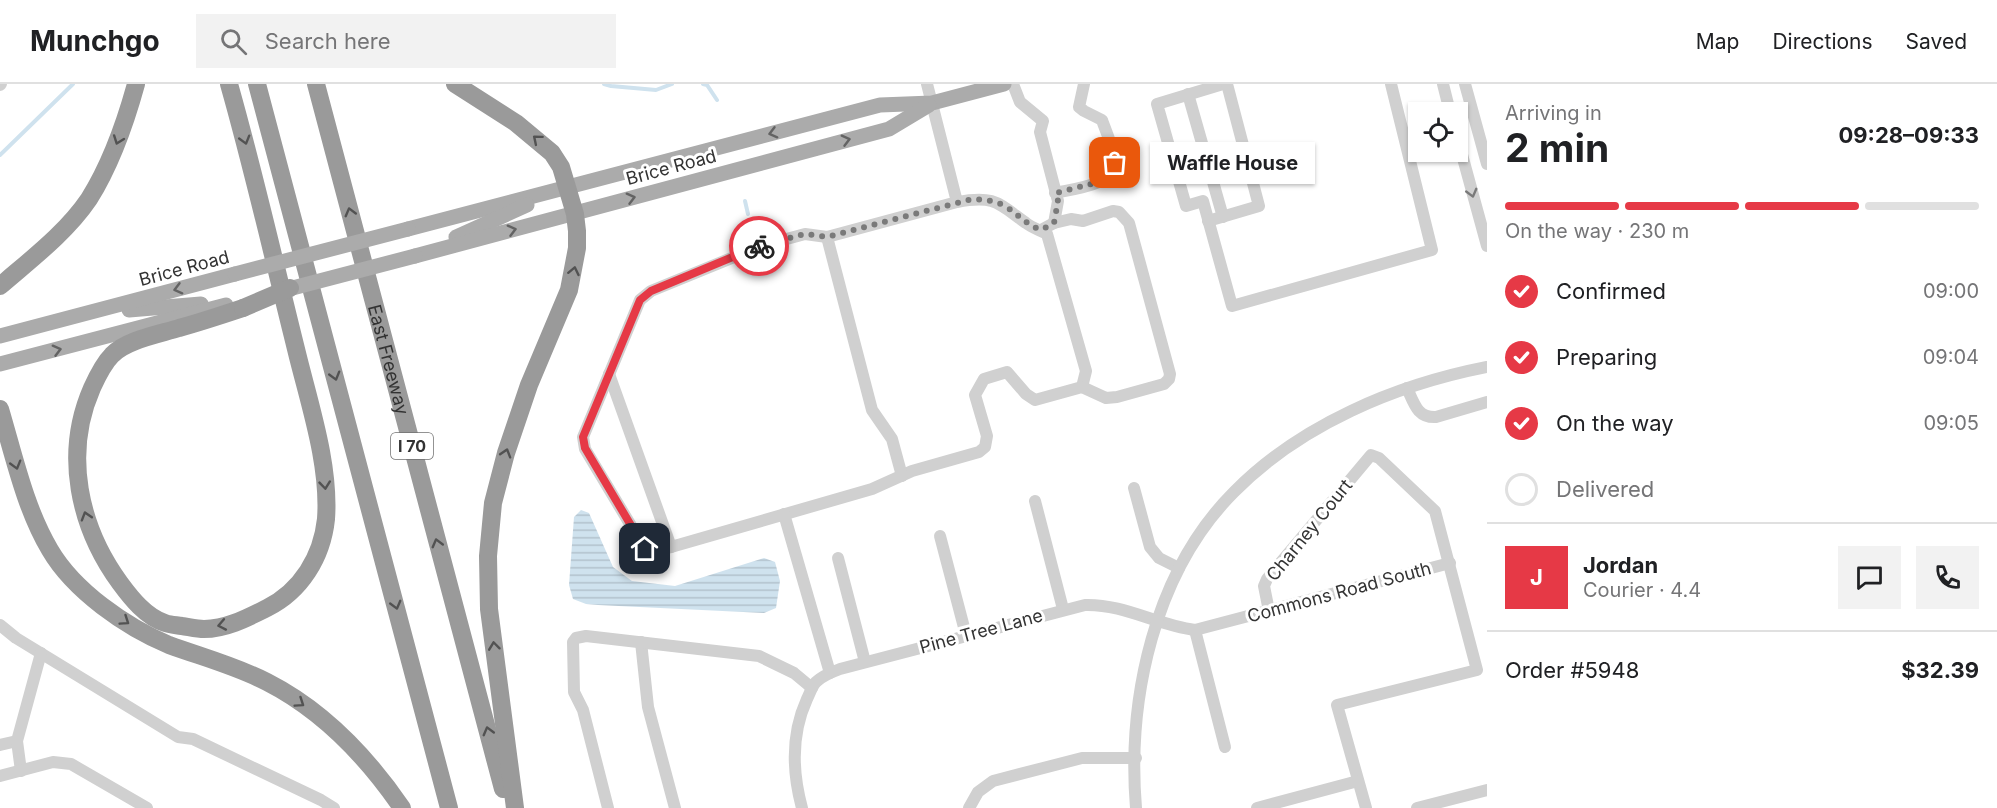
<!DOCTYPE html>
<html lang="en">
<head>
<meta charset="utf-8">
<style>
	body { margin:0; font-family:Inter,sans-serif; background:#f2f2f2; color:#202124; height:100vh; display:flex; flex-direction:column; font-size:22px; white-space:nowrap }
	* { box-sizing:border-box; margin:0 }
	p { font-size:20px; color:#757577 }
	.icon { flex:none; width:33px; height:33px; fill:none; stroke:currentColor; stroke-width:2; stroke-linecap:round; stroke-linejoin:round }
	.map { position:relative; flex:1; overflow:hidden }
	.side { display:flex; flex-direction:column; background:#fff; width:510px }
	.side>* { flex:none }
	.buttons { position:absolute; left:1408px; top:18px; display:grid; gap:12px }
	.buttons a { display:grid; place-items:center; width:60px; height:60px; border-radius:0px; background:#fff; box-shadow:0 2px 4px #0004; font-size:30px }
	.pin { position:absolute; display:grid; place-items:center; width:51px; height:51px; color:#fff; margin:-26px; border-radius:12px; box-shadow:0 3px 9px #0006 }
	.courier { position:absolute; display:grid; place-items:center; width:60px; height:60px; margin:-30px; border:4px solid #e63946; border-radius:50%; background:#fff; color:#222; box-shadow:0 2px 8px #0007 }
	.bubble { position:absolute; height:42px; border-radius:0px; background:#fff; box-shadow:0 2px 4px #0004; font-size:20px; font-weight:700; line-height:42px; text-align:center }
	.headline em { font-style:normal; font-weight:700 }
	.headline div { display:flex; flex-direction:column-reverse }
	.headline { display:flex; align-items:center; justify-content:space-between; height:102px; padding:0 18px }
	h1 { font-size:39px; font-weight:700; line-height:45px }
	.bar { display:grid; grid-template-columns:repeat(4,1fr); gap:9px 6px; align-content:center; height:72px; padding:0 18px }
	.bar i { height:8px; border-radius:4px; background:#e0e0e0 }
	.bar .selected { background:#e63946 }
	.bar p { grid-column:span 4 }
	.line { display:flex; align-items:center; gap:15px; padding:0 18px; border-top:2px solid #e0e0e0 }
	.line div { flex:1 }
	.round { display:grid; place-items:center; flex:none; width:63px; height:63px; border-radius:0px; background:#f2f2f2 }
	ol { padding:0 18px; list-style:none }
	li { display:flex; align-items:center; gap:18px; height:66px }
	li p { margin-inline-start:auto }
	li .icon { padding:6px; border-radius:50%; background:#e63946; color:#fff; stroke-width:4 }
	li:last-child { color:#757577 }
	li i { width:33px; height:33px; border:3px solid #e0e0e0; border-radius:50% }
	header { display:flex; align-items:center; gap:36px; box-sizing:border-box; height:84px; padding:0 30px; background:#fff; border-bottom:2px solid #e0e0e0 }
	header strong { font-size:28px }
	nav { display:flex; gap:33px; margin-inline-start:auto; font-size:21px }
	.search { width:420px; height:54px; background:#f2f2f2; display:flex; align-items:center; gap:15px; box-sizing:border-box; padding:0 21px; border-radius:0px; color:#757577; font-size:22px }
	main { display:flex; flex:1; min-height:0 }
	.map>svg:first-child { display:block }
	.water { fill:url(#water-rules) }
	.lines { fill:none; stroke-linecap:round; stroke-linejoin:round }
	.stream { stroke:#cfe2ee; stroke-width:4 }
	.minor { stroke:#d0d0d0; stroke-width:12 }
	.major { stroke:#ababab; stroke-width:15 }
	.highway { stroke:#9a9a9a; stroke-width:18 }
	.major-bridge { stroke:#ababab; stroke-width:15 }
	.highway-bridge { stroke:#9a9a9a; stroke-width:18 }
	.oneway { stroke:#636363 }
	.oneway2 { stroke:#525252 }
	.oneway3 { stroke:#7a7a7a }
	.done { stroke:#7a7a7a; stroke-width:6; stroke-dasharray:0 10.8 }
	.route { stroke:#e63946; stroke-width:8 }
	.labels { text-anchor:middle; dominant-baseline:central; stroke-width:6; stroke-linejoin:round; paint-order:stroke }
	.shield { fill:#fff; stroke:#707070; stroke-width:1.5 }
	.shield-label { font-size:16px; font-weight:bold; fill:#333 }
	.street-label { font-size:18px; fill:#333; stroke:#fff }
</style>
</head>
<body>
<header>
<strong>Munchgo</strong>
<div class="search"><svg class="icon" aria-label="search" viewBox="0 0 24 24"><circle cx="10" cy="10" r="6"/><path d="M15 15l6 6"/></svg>Search here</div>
<nav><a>Map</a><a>Directions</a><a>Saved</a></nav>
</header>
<main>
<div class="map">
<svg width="1487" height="724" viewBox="0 0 1487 724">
	<defs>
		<pattern id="water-rules" width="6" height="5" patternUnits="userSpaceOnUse" patternTransform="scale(1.5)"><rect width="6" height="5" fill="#cfe2ee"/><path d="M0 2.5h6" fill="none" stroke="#b2c2cd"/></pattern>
	</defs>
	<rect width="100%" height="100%" fill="#fff"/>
	<polygon class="water" points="581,426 589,429 613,483 632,497 675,502 764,474 775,478 780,497 776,524 764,529 598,521 586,520 573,515 569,501 574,433"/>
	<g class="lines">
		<g class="stream">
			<polyline points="604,0 611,2 656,6 672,0"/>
			<polyline points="703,0 707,1 717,16"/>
			<polyline points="0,71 73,0"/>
			<polyline points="745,117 748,130"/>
		</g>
		<g class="minor">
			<path d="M 927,0 L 957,118 C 995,111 998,119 1026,139 C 1032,144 1040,146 1047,150 L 1086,287 L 1082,303 L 1035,316 L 1026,310 L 1007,288 L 984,295 L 975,311 L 987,352 L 985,363 L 979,368 L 912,387 L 872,405 L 671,463 L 651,467 L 645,465 L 585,365 L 583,353 L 640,216 L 651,207 L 761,162 L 805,150 L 827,153 L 957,118"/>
			<polyline points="1013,0 1020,18 1043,37 1040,48 1058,117 1054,139"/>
			<polyline points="1223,0 1157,20 1186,122 1203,117 1232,222 1432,166 1391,0"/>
			<polyline points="1443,0 1450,28"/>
			<polyline points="1465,0 1487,80"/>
			<polyline points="0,1 1,0"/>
			<polyline points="1188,10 1223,133"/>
			<polyline points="1458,56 1487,162"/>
			<path d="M 1055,109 C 1073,105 1116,101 1115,78 C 1114,64 1106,48 1102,36 L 1084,27 L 1079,23 L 1084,0"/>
			<polyline points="1208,137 1259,122 1227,0"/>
			<polyline points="1041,146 1054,139 1071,135 1083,137 1113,127 1119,128 1129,139 1170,290 1169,295 1164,300 1117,313 1106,314 1082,303"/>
			<polyline points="827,153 872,326 892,355 902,392"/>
			<polyline points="609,290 671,463"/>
			<path d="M 1407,304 C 1414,319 1417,334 1436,333 L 1487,318"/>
			<polyline points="1134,404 1150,463 1159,474 1179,484"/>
			<polyline points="1035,417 1063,525"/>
			<polyline points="784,430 830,589"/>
			<polyline points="940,452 966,551"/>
			<polyline points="838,474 865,578"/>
			<polyline points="1269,527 1264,502 1267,495 1371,371 1379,374 1435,427 1477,586 1337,621 1366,724"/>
			<polyline points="0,541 16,554 178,653 193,655 321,716 334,724"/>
			<polyline points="1195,546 1225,663"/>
			<polyline points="641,558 648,623 675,724"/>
			<polyline points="0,661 17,657"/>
			<polyline points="21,687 17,657 41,569"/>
			<polyline points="0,692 53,678 71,680 147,724"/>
			<polyline points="608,724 583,626 574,608 573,558 576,554 586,552 759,572 794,589 812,604"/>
			<path d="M 802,724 C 792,687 791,650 807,615 C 810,609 812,602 816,598 C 822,592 832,588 840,585 L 1085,521 C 1125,520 1156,541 1195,546 L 1450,479"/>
			<polyline points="969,724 978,708 993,697 1082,674 1136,674"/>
			<path d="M 1136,724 C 1127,615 1154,488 1234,408 C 1300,341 1395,301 1487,283"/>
			<polyline points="1257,724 1358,697"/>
			<polyline points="1417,724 1487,706"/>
		</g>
		<g class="major">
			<polyline points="408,145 880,21 932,19 1004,0"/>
			<polyline points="456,153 527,121"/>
			<polyline points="415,172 889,45 929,21"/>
			<polyline points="129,226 201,220"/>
			<polyline points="0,252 235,190"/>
			<polyline points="0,280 226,221"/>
		</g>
		<g class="highway">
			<path d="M 229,0 C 254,88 274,177 296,265 C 309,319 330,380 326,435 C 322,473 301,507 267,524 C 247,534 226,545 204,545 C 197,545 189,543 182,542 C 176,541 170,541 165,539 C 146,533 131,514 120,499 C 79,443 63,370 92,304 C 97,293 103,280 112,271 C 126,256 160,250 179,244 C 201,238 222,231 243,224"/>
			<polyline points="257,0 449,724"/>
			<path id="s1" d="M 316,0 L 503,705"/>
			<polyline points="455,0 516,39 552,69 561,83 575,130 577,147 577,164 569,206 529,301 506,369 493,419 488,472 489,525 515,724"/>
			<path d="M 0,202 C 30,176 66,149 89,115 C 111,80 125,40 136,0"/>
			<path d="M 0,325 C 14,372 25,424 50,466 C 74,507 126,543 169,561 C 202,573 236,582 267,598 C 322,626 367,673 402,724"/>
		</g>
		<g class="major-bridge">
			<polyline points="235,190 408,145"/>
			<polyline points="281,207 415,172"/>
		</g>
		<polyline class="highway-bridge" points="243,224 290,204"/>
	</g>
	<defs><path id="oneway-chevron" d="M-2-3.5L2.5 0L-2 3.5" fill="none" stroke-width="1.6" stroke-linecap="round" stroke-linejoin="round" transform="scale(1.5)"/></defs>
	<g class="oneway">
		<use href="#oneway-chevron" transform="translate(773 49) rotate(165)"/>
		<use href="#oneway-chevron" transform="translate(846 56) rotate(-15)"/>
		<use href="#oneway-chevron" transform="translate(631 114) rotate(-15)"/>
		<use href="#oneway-chevron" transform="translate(512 146) rotate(-15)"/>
		<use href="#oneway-chevron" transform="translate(178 205) rotate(165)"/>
		<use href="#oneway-chevron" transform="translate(57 266) rotate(-15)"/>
	</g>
	<g class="oneway2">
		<use href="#oneway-chevron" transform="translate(537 55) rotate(-140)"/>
		<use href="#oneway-chevron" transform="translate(118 56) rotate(110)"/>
		<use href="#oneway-chevron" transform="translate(245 56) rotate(74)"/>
		<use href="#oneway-chevron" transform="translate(350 128) rotate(-105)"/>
		<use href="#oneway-chevron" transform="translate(574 187) rotate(-78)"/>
		<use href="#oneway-chevron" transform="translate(335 292) rotate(74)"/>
		<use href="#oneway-chevron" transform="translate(506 369) rotate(-73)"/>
		<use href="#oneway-chevron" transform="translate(16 381) rotate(74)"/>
		<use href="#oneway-chevron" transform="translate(325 401) rotate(84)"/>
		<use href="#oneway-chevron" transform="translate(86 432) rotate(-107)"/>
		<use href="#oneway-chevron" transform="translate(437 459) rotate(-105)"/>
		<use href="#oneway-chevron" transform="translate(396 521) rotate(75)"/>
		<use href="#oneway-chevron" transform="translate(125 537) rotate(34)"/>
		<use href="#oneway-chevron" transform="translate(222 541) rotate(169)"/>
		<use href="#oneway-chevron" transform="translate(494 562) rotate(-97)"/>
		<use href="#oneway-chevron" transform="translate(300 619) rotate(34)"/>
		<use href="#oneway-chevron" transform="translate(488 647) rotate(-105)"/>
	</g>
	<use class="oneway3" href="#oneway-chevron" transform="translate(1472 109) rotate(75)"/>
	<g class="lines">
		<path class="done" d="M 759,162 L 805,150 L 827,153 L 972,115 C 983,116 994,116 1005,122 C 1018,130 1025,140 1041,146 L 1054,139 L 1058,117 L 1056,109 L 1103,97 L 1110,91 L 1115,79"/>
		<polyline class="route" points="645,465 585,364 583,353 640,216 651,207 759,162"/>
	</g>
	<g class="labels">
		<rect class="shield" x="391" y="349" width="42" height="26" rx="4.5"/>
		<g class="shield-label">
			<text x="412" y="362">I 70</text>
		</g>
		<g class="street-label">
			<text transform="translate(671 83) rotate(-15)">Brice Road</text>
			<text transform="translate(184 184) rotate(-15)">Brice Road</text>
			<text stroke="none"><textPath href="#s1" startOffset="285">East Freeway</textPath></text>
			<text transform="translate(1309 446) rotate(-51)">Charney Court</text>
			<text transform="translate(1339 508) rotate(-15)">Commons Road South</text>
			<text transform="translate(981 547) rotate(-15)">Pine Tree Lane</text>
		</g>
	</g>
</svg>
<div class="buttons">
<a><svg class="icon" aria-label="locate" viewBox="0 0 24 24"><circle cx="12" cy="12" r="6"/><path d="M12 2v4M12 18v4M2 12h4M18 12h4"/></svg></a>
</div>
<div class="pin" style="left:1115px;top:79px;background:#ea580c"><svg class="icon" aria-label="bag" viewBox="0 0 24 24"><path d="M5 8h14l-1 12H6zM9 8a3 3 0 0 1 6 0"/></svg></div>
<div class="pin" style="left:645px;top:465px;background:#1f2937"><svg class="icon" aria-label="home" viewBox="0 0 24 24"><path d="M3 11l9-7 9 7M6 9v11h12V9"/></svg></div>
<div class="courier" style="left:759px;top:162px"><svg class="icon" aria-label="bike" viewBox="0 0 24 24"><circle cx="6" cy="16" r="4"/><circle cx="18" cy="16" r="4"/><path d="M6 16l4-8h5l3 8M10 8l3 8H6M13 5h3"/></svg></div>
<div class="bubble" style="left:1150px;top:58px;width:165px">Waffle House</div>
</div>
<section class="side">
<div class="headline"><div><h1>2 min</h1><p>Arriving in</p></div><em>09:28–09:33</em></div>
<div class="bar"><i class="selected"></i><i class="selected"></i><i class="selected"></i><i></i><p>On the way · 230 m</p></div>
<ol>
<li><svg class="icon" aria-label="check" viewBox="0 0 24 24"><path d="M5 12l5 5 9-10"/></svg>Confirmed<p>09:00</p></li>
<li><svg class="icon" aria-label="check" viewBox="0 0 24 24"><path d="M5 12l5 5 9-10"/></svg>Preparing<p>09:04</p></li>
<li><svg class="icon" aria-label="check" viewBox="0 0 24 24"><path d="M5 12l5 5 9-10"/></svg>On the way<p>09:05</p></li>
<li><i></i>Delivered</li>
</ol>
<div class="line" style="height:108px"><b class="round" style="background:#e63946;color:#fff">J</b><div><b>Jordan</b><p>Courier · 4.4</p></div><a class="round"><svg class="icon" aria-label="chat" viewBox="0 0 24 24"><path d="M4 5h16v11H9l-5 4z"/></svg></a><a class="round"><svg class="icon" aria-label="phone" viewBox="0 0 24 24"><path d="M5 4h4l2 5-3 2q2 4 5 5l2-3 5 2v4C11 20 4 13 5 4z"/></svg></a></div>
<div class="line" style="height:78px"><div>Order #5948</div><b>$32.39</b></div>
</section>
</main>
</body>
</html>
